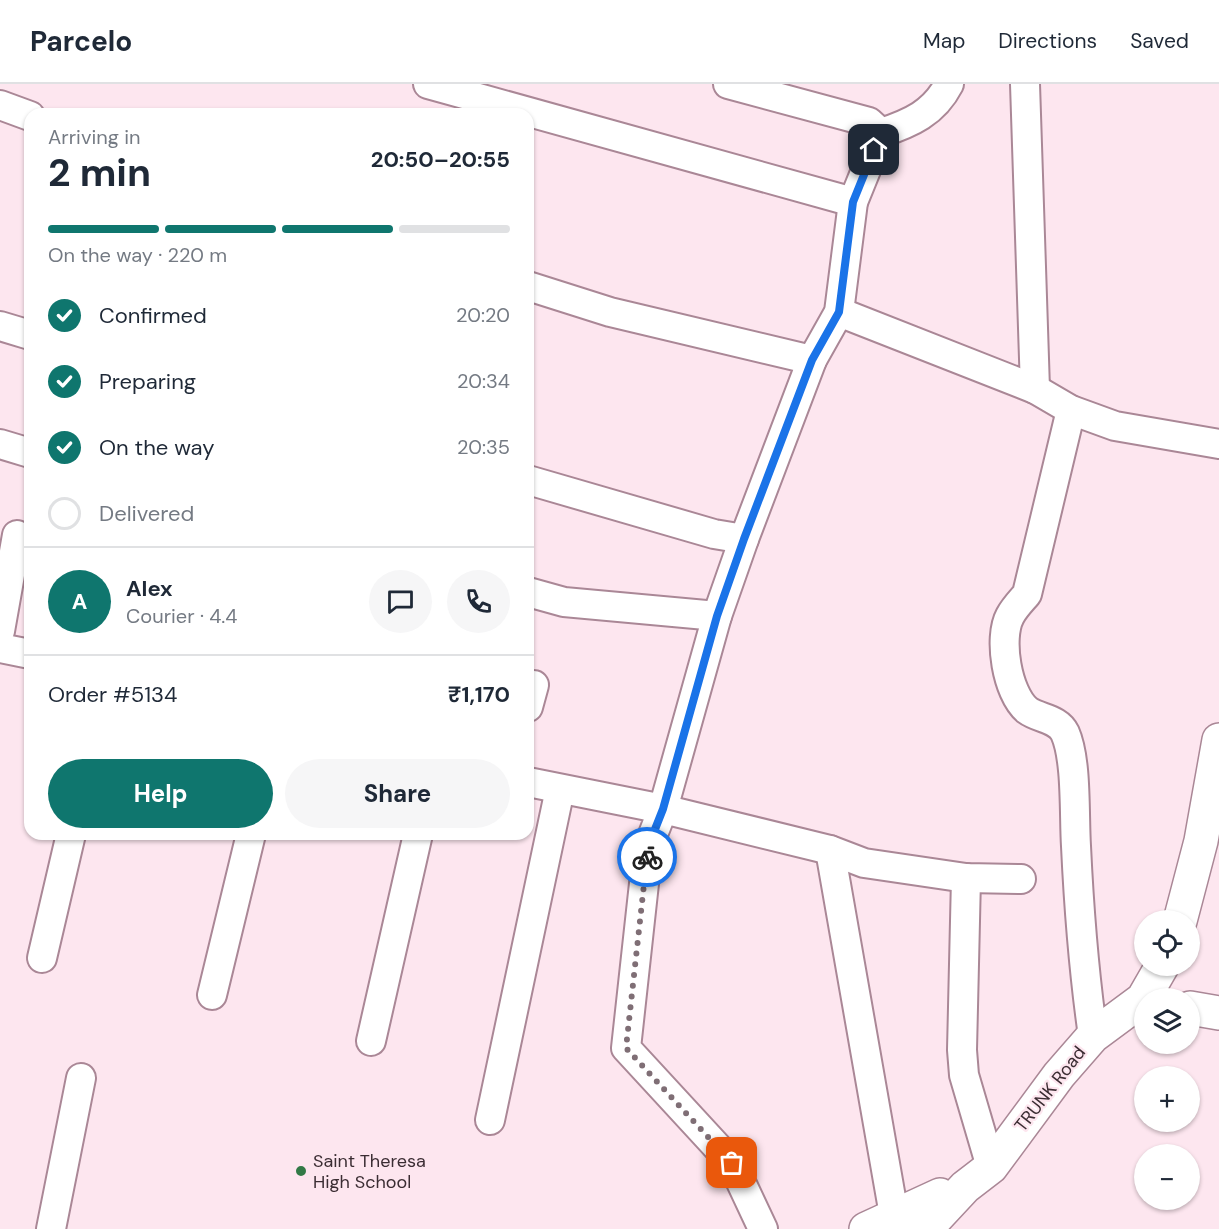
<!DOCTYPE html>
<html lang="en">
<head>
<meta charset="utf-8">
<style>
	body { margin:0; font-family:"DM Sans",sans-serif; background:#f6f6f7; color:#1f2937; height:100vh; display:flex; flex-direction:column; font-size:22px; white-space:nowrap }
	* { box-sizing:border-box; margin:0 }
	p { font-size:20px; color:#747a83 }
	.icon { flex:none; width:33px; height:33px; fill:none; stroke:currentColor; stroke-width:2; stroke-linecap:round; stroke-linejoin:round }
	.map { position:relative; flex:1; overflow:hidden }
	.sheet { position:absolute; left:24px; top:24px; width:510px; height:732px; display:flex; flex-direction:column; background:#fff; border-radius:18px; box-shadow:0 2px 4px #0004 }
	.sheet>* { flex:none }
	.controls { position:absolute; left:1134px; top:826px; display:grid; gap:12px }
	.controls a { display:grid; place-items:center; width:66px; height:66px; border-radius:50%; background:#fff; box-shadow:0 2px 4px #0004; font-size:30px }
	.pin { position:absolute; display:grid; place-items:center; width:51px; height:51px; color:#fff; margin:-26px; border-radius:12px; box-shadow:0 3px 9px #0006 }
	.courier { position:absolute; display:grid; place-items:center; width:60px; height:60px; margin:-30px; border:4px solid #1a73e8; border-radius:50%; background:#fff; color:#222; box-shadow:0 2px 8px #0007 }
	.overview em { font-style:normal; font-weight:700 }
	.overview div { display:flex; flex-direction:column-reverse }
	.overview { display:flex; align-items:center; justify-content:space-between; height:102px; padding:0 24px }
	h1 { font-size:39px; font-weight:700; line-height:45px }
	.bar { display:grid; grid-template-columns:repeat(4,1fr); gap:9px 6px; align-content:center; height:72px; padding:0 24px }
	.bar i { height:8px; border-radius:4px; background:#e0e1e3 }
	.bar .current { background:#0f766e }
	.bar p { grid-column:span 4 }
	.line { display:flex; align-items:center; gap:15px; padding:0 24px; border-top:2px solid #e0e1e3 }
	.line div { flex:1 }
	.round { display:grid; place-items:center; flex:none; width:63px; height:63px; border-radius:32px; background:#f6f6f7 }
	ol { padding:0 24px; list-style:none }
	li { display:flex; align-items:center; gap:18px; height:66px }
	li p { margin-inline-start:auto }
	li .icon { padding:6px; border-radius:50%; background:#0f766e; color:#fff; stroke-width:4 }
	li:last-child { color:#747a83 }
	li i { width:33px; height:33px; border:3px solid #e0e1e3; border-radius:50% }
	.action { display:flex; gap:12px; margin-top:auto; padding:12px 24px }
	.action a { flex:1; height:69px; border-radius:36px; background:#0f766e; color:#fff; font-size:24px; font-weight:700; line-height:69px; text-align:center }
	.action a+a { background:#f6f6f7; color:#1f2937 }
	header { display:flex; align-items:center; gap:36px; box-sizing:border-box; height:84px; padding:0 30px; background:#fff; border-bottom:2px solid #e0e1e3 }
	header strong { font-size:28px }
	nav { display:flex; gap:33px; margin-inline-start:auto; font-size:21px }
	.map>svg:first-child { display:block }
	.lines { fill:none; stroke-linecap:round; stroke-linejoin:round }
	.minor-casing { stroke:#aa8796; stroke-width:32 }
	.major-casing { stroke:#aa8796; stroke-width:36 }
	.minor { stroke:#fff; stroke-width:28 }
	.major { stroke:#fff; stroke-width:33 }
	.done { stroke:#7f6e75; stroke-width:6; stroke-dasharray:0 10.8 }
	.route { stroke:#1a73e8; stroke-width:8 }
	.poi-dot { fill:#327946; stroke:#fde6ef; stroke-width:2 }
	.labels { text-anchor:middle; dominant-baseline:central; stroke-width:4.5; stroke-linejoin:round; paint-order:stroke }
	.street-label { font-size:18px; fill:#3b2d33; stroke:#fde6ef }
	.poi-label { font-size:18px; fill:#3b2d33; stroke:#fde6ef; text-anchor:start }
</style>
</head>
<body>
<header>
<strong>Parcelo</strong>
<nav><a>Map</a><a>Directions</a><a>Saved</a></nav>
</header>
<div class="map">
<svg width="1219" height="1145" viewBox="0 0 1219 1145">
	<rect width="100%" height="100%" fill="#fde6ef"/>
	<g class="lines">
		<g class="minor-casing">
			<g id="minor">
				<polyline points="428,0 853,118"/>
				<polyline points="728,0 869,38 881,49"/>
				<path d="M 949,0 C 934,29 911,39 881,49 L 853,118 L 839,228 L 812,276 L 744,455 L 717,532 L 663,725 L 830,766 L 864,779 L 966,794 L 1021,795"/>
				<polyline points="1025,0 1035,305"/>
				<polyline points="0,21 30,32"/>
				<polyline points="528,202 610,228 812,276"/>
				<polyline points="839,228 1035,305 1071,326 1115,342 1219,360"/>
				<polyline points="0,242 30,251"/>
				<path d="M 1071,326 L 1027,510 C 1021,517 1014,524 1010,532 C 998,554 1007,609 1027,626 C 1039,635 1058,634 1065,649 C 1077,676 1074,731 1076,762 C 1079,826 1084,889 1093,952"/>
				<polyline points="0,360 30,369"/>
				<polyline points="528,396 714,450 744,455"/>
				<polyline points="528,508 564,518 717,532"/>
				<polyline points="0,547 17,451"/>
				<polyline points="0,564 30,570"/>
				<polyline points="528,623 534,601"/>
				<polyline points="528,698 663,725 648,763 626,964 732,1079 763,1145"/>
				<polyline points="830,766 894,1131"/>
				<polyline points="966,794 962,966 964,991 991,1083"/>
				<polyline points="42,874 71,750"/>
				<polyline points="212,911 251,750"/>
				<polyline points="371,957 418,750"/>
				<polyline points="490,1036 560,705"/>
				<polyline points="51,1145 81,994"/>
			</g>
		</g>
		<g class="major-casing">
			<g id="major">
				<polyline points="1180,837 1201,757 1219,656"/>
				<polyline points="1190,924 1219,929"/>
				<polyline points="866,1145 940,1111"/>
				<polyline points="916,1145 937,1133 965,1103 991,1083 1059,991 1093,952 1143,915 1162,882"/>
			</g>
		</g>
		<use href="#minor" class="minor"/>
		<use href="#major" class="major"/>
	</g>
	<g class="lines">
		<polyline class="done" points="647,773 626,964 732,1079"/>
		<polyline class="route" points="647,773 648,763 663,725 717,532 744,455 812,276 839,228 853,118 874,66"/>
	</g>
	<circle class="poi-dot" cx="301" cy="1087" r="6"/>
	<g class="labels">
		<g class="street-label">
			<text transform="translate(1050 1005) rotate(-52)">TRUNK Road</text>
		</g>
		<g class="poi-label">
			<text x="313" y="1077">Saint Theresa<tspan x="313" dy="21">High School</tspan></text>
		</g>
	</g>
</svg>
<div class="controls">
<a><svg class="icon" aria-label="locate" viewBox="0 0 24 24"><circle cx="12" cy="12" r="6"/><path d="M12 2v4M12 18v4M2 12h4M18 12h4"/></svg></a>
<a><svg class="icon" aria-label="layers" viewBox="0 0 24 24"><path d="M12 4l9 5-9 5-9-5zM3 14l9 5 9-5"/></svg></a>
<a>+</a>
<a>−</a>
</div>
<div class="pin" style="left:732px;top:1079px;background:#ea580c"><svg class="icon" aria-label="bag" viewBox="0 0 24 24"><path d="M5 8h14l-1 12H6zM9 8a3 3 0 0 1 6 0"/></svg></div>
<div class="pin" style="left:874px;top:66px;background:#1f2937"><svg class="icon" aria-label="home" viewBox="0 0 24 24"><path d="M3 11l9-7 9 7M6 9v11h12V9"/></svg></div>
<div class="courier" style="left:647px;top:773px"><svg class="icon" aria-label="bike" viewBox="0 0 24 24"><circle cx="6" cy="16" r="4"/><circle cx="18" cy="16" r="4"/><path d="M6 16l4-8h5l3 8M10 8l3 8H6M13 5h3"/></svg></div>
<section class="sheet">
<div class="overview"><div><h1>2 min</h1><p>Arriving in</p></div><em>20:50–20:55</em></div>
<div class="bar"><i class="current"></i><i class="current"></i><i class="current"></i><i></i><p>On the way · 220 m</p></div>
<ol>
<li><svg class="icon" aria-label="check" viewBox="0 0 24 24"><path d="M5 12l5 5 9-10"/></svg>Confirmed<p>20:20</p></li>
<li><svg class="icon" aria-label="check" viewBox="0 0 24 24"><path d="M5 12l5 5 9-10"/></svg>Preparing<p>20:34</p></li>
<li><svg class="icon" aria-label="check" viewBox="0 0 24 24"><path d="M5 12l5 5 9-10"/></svg>On the way<p>20:35</p></li>
<li><i></i>Delivered</li>
</ol>
<div class="line" style="height:108px"><b class="round" style="background:#0f766e;color:#fff">A</b><div><b>Alex</b><p>Courier · 4.4</p></div><a class="round"><svg class="icon" aria-label="chat" viewBox="0 0 24 24"><path d="M4 5h16v11H9l-5 4z"/></svg></a><a class="round"><svg class="icon" aria-label="phone" viewBox="0 0 24 24"><path d="M5 4h4l2 5-3 2q2 4 5 5l2-3 5 2v4C11 20 4 13 5 4z"/></svg></a></div>
<div class="line" style="height:78px"><div>Order #5134</div><b>₹1,170</b></div>
<div class="action"><a>Help</a><a>Share</a></div>
</section>
</div>
</body>
</html>
